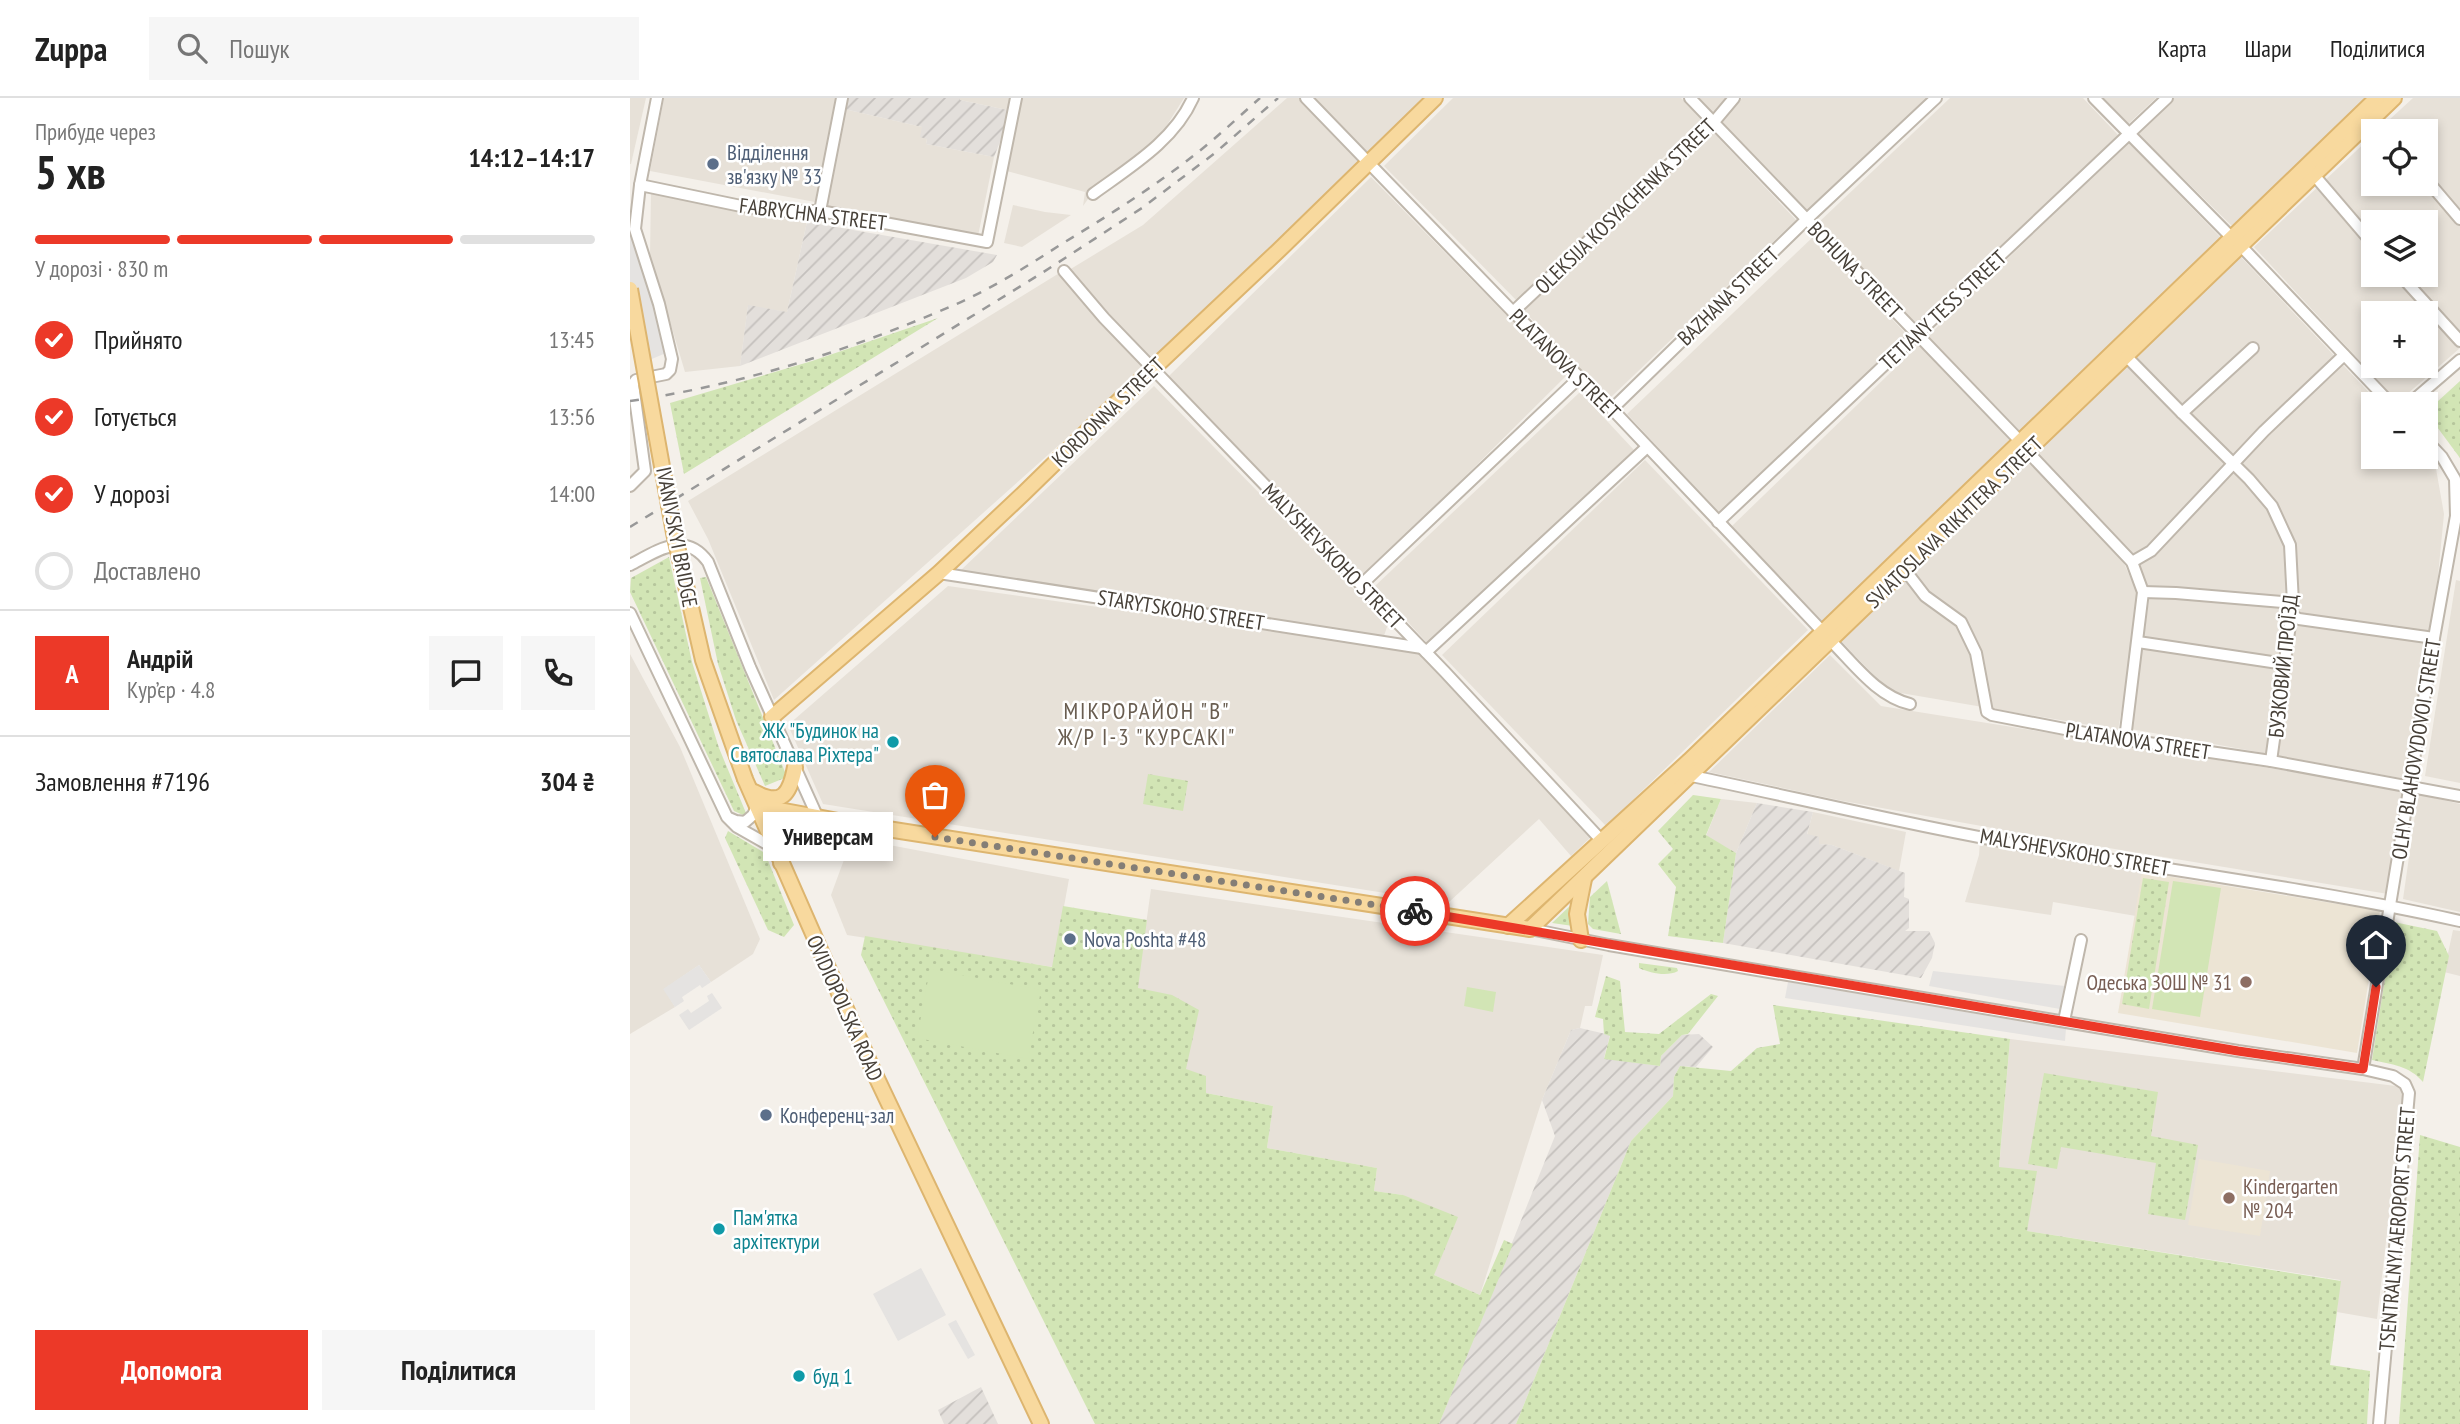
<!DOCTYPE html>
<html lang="uk">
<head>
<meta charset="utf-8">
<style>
	body { margin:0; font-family:"PT Sans Narrow",sans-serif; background:#f6f6f6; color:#222; height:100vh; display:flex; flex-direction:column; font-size:26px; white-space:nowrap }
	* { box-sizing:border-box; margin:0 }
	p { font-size:23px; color:#767676 }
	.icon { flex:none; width:38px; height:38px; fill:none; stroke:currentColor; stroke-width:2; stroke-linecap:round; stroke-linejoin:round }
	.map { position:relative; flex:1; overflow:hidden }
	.details { display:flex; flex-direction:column; background:#fff; width:630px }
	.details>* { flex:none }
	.controls { position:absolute; left:1731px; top:21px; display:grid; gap:14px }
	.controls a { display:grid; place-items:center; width:77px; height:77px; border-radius:0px; background:#fff; box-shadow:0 4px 10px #0003; font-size:35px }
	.pin { position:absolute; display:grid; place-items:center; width:60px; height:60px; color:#fff; margin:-72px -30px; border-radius:50% 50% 50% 0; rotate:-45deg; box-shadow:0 0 7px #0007 }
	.pin .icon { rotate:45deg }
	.courier { position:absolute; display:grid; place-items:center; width:70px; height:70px; margin:-35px; border:5px solid #ec3928; border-radius:50%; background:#fff; color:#222; box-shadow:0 2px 9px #0007 }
	.bubble { position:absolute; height:49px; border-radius:0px; background:#fff; box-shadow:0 4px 10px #0003; font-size:23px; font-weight:800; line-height:49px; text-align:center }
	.headline em { font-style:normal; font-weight:800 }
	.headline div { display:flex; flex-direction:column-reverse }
	.headline { display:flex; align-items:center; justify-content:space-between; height:119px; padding:0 35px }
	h1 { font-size:46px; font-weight:800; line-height:52px }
	.bar { display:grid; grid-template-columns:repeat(4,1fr); gap:10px 7px; align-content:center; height:84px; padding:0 35px }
	.bar i { height:9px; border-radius:5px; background:#e0e0e0 }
	.bar .active { background:#ec3928 }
	.bar p { grid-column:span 4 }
	.line { display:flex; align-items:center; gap:18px; padding:0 35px; border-top:2px solid #e0e0e0 }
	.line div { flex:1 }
	.round { display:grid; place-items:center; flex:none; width:74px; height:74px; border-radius:0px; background:#f6f6f6 }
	ol { padding:0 35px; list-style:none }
	li { display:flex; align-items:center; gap:21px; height:77px }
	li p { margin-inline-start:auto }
	li .icon { padding:7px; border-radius:50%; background:#ec3928; color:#fff; stroke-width:4 }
	li:last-child { color:#767676 }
	li i { width:38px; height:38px; border:4px solid #e0e0e0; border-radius:50% }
	.button { display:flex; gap:14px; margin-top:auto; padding:14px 35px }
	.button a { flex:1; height:80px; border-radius:0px; background:#ec3928; color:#fff; font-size:28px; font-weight:800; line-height:80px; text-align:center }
	.button a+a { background:#f6f6f6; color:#222 }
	header { display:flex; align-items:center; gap:42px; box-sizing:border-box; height:98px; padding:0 35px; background:#fff; border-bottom:2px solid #e0e0e0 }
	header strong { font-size:33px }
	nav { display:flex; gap:38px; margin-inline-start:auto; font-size:24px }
	.search { width:490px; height:63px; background:#f6f6f6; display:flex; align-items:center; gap:18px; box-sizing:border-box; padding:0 24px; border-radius:0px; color:#767676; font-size:26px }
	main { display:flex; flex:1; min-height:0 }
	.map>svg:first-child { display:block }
	.residential { fill:#e7e1d8; fill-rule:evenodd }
	.industrial { fill:url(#industrial-furrows) }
	.education { fill:#ece4d4 }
	.green { fill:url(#green-dots) }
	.pitch { fill:#d2e5b5 }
	.parking { fill:#e5e3e1 }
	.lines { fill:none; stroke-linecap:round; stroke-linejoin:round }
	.minor-casing { stroke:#bfb7ac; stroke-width:14 }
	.major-casing { stroke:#ddb56f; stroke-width:18 }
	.minor { stroke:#fff; stroke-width:10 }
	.major { stroke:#f8d99e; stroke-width:14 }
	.rail { stroke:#989898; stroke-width:2.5; stroke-dasharray:9 9; stroke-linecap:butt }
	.major-bridge-casing { stroke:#ddb56f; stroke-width:18; stroke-linecap:butt }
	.major-bridge { stroke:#f8d99e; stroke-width:14 }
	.done { stroke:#847e76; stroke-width:7; stroke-dasharray:0 12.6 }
	.route { stroke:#ec3928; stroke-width:9 }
	.service-dot { fill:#5c6f8a; stroke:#fff; stroke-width:2.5 }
	.culture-dot { fill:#0f9aa8; stroke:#fff; stroke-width:2.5 }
	.education-dot { fill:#8d6e63; stroke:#fff; stroke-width:2.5 }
	.labels { text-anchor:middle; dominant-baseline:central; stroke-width:5; stroke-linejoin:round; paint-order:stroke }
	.service-label { font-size:21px; fill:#4e5e75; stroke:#fff; text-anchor:start }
	.street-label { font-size:21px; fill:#474038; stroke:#fff }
	.culture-label { font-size:21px; fill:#0d838f; stroke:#fff; text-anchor:start }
	.education-label { font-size:21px; fill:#785e54; stroke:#fff; text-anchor:end }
	.neighbourhood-label { font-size:23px; letter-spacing:2px; fill:#695d50; stroke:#fff }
</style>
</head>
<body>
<header>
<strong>Zuppa</strong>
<div class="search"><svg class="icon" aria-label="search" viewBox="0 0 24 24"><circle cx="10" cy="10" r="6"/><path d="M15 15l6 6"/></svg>Пошук</div>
<nav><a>Карта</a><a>Шари</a><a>Поділитися</a></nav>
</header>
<main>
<section class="details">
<div class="headline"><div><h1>5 хв</h1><p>Прибуде через</p></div><em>14:12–14:17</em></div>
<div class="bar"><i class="active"></i><i class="active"></i><i class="active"></i><i></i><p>У дорозі · 830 m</p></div>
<ol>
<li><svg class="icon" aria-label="check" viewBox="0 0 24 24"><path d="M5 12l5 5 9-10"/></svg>Прийнято<p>13:45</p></li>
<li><svg class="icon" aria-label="check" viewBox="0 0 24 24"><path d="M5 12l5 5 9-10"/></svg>Готується<p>13:56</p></li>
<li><svg class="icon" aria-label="check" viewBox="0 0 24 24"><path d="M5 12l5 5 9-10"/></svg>У дорозі<p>14:00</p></li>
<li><i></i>Доставлено</li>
</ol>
<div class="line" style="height:126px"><b class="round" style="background:#ec3928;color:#fff">А</b><div><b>Андрій</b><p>Кур’єр · 4.8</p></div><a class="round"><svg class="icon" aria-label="chat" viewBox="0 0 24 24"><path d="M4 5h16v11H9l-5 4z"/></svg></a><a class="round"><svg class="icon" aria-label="phone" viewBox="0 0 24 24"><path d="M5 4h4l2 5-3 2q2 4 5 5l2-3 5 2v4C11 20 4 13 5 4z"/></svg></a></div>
<div class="line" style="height:91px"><div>Замовлення #7196</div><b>304 ₴</b></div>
<div class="button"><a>Допомога</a><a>Поділитися</a></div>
</section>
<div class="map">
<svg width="1830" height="1326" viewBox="0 0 1830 1326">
	<defs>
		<pattern id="industrial-furrows" width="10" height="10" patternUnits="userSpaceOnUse" patternTransform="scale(1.75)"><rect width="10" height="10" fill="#e3dfdb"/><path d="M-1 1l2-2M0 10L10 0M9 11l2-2" fill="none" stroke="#c4c0bd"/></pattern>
		<pattern id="green-dots" width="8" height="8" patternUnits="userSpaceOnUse" patternTransform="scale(1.75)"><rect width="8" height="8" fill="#d2e5b5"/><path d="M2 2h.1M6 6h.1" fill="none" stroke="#b6c69c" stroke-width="1.8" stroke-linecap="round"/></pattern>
	</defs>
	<rect width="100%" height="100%" fill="#f4f0ea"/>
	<g class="residential">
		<polygon points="0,0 16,0 1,66 0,66"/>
		<polygon points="34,0 207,0 185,104 20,73"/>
		<polygon points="330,0 385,0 382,13 330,2"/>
		<polygon points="388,0 554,0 527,43 466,90 453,108 455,94 373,72"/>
		<polygon points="657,0 673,0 732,63 523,264 439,172 513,127"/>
		<polygon points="681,0 796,0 738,57"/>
		<polygon points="823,0 1051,0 1072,21 888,204 754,68"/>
		<polygon points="1069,0 1098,0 1085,17"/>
		<polygon points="1112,0 1298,0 1179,114 1090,26"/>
		<polygon points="1320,0 1453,0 1488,37 1287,228 1189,124"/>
		<polygon points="1471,0 1526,0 1497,27"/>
		<polygon points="1544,0 1737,0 1603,129 1507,35"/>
		<path d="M 1783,0 L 1830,0 L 1830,250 L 1768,304 L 1624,149 L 1743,37 L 1743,86 L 1796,86 L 1796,33 L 1747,33 ZM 1743,124 L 1796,124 L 1796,177 L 1743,177 ZM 1743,215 L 1796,215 L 1796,268 L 1743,268 Z"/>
		<polygon points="210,10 292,29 297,41 296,46 364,59 348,138 191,110"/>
		<polygon points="1082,33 1166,122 978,302 894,213"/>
		<polygon points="1498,44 1591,140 1391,334 1298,238"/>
		<polygon points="741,79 936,278 734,479 539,278"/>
		<polygon points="21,94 177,124 157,214 118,208 110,268 55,274 20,157"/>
		<polygon points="383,107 415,114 441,117 392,149 374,145"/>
		<polygon points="1184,138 1277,237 1089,415 997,316"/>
		<polygon points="1610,158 1750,306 1743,306 1743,359 1796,359 1796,355 1805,365 1814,416 1803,529 1776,681 1501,631 1519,502 1510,468 1406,355"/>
		<polygon points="431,174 456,207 514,271 144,602 78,441 58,403"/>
		<polygon points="1290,246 1381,340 1191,529 1102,428"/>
		<polygon points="524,288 758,526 753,541 330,473"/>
		<polygon points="950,294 1004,352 798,546 745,488"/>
		<polygon points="1398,360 1492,461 1507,494 1500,565 1488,632 1259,593 1211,543"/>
		<polygon points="1015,362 1178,532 976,728 812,557"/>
		<polygon points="1826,482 1830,483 1830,685 1795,678"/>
		<polygon points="318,488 787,554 961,739 941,758 909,721 818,805 193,706 158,627"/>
		<polygon points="0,556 50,649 130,841 123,856 81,884 69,867 34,891 45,909 0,936"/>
		<polygon points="1200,557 1251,608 1776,692 1758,796 1424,741 1213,703 1079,674"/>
		<polygon points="1788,696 1830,706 1830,814 1773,801"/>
		<polygon points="1091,701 1127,705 1106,755 1076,738"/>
		<polygon points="1183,714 1276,734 1269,773 1202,747 1189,746 1177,737"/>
		<polygon points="222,740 439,781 423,869 217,837 201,797"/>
		<polygon points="1350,743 1513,771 1506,818 1423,804 1421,817 1335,804 1349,757"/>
		<polygon points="521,791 973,857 962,908 955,908 950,930 941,932 912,1002 850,1197 804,1177 773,1097 744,1093 747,1070 637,1050 643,1008 576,995 556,971 507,890"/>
		<polygon points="1823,832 1830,833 1830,878 1814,874"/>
		<polygon points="1380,941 1774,989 1747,1221 1707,1214 1710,1182 1397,1133 1369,1070"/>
	</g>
	<g class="industrial">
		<polygon points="212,0 330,0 330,2 382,13 364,59 296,46 297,41 290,39 292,29 210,10"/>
		<polygon points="177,124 367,157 363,164 336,180 110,268 118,207 157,214"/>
		<polygon points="1127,705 1183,714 1177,736 1189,739 1189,746 1202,747 1275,775 1274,799 1279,801 1279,830 1275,833 1299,833 1305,845 1302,860 1291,880 1093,845 1106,755"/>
		<polygon points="950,930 980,937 974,960 1030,968 1031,958 1052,937 1069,936 1083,949 1066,969 1050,968 1044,979 1043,998 1001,1043 886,1326 809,1326 925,1038 912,1002 941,932"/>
		<polygon points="351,1289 368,1326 314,1326 308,1312"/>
	</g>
	<g class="education">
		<polygon points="1512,774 1750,813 1727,955 1488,915"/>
		<polygon points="1569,1061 1640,1073 1630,1138 1558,1127"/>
	</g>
	<g class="green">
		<polygon points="308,220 54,376 40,305 182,263"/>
		<polygon points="1830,283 1830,360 1796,314"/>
		<polygon points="39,459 62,564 89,650 116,715 113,717 104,713 0,494 1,480"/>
		<polygon points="76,479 157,679 135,688 106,622 88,566 70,480"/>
		<polygon points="518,676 558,683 553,713 513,706"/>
		<polygon points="1063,697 1091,701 1076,737 1106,755 1093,845 1038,838 1046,789 1028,766 1043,751 1028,733"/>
		<polygon points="98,733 135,755 164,827 154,839 138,832 95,740"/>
		<polygon points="1513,780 1539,784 1519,911 1492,906"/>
		<polygon points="977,783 991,836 963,831 958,826 960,799"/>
		<polygon points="944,804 943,828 922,825"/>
		<polygon points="433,808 517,822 508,890 542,897 569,912 556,971 576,978 576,995 643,1008 637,1050 747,1070 744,1093 773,1097 828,1119 804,1177 850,1197 874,1142 883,1146 809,1326 465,1326 231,857 235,838 422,869"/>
		<path d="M 1764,824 L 1807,833 L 1819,858 L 1793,984 C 1780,968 1761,966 1742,962 Z"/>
		<path d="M 1009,865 L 1047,870 L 1048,873 C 1037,879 1020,875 1009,870 Z"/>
		<polygon points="976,878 990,883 995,934 1029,936 1081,896 1088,898 1058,936 1052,937 1031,958 1030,968 974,961 980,938 974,936 973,921 965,919"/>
		<polygon points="1143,907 1380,941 1369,1069 1407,1073 1397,1133 1711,1183 1700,1267 1740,1273 1737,1326 886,1326 1001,1043 1043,998 1044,979 1050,968 1101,973 1127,950 1150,946"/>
		<polygon points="1414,975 1528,994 1521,1038 1568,1047 1555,1122 1518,1116 1526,1065 1431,1049 1427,1071 1398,1066"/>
		<polygon points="1790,1037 1830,1049 1830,1326 1769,1326"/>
	</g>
	<g class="pitch">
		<polygon points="1543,783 1591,790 1570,919 1522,911"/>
		<polygon points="300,871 411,892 398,961 287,940"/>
		<polygon points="837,889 866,894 863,914 834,908"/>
	</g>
	<g class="parking">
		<polygon points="0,131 14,167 36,255 17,263 0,213"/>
		<polygon points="69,867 81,884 72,890 70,887 52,899 54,903 45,909 33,891"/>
		<polygon points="1303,873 1435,888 1430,911 1299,888"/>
		<polygon points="1158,884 1436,931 1435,943 1155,900"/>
		<polygon points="82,895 92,910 59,932 49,917 58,911 61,915 79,903 77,898"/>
		<polygon points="291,1170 316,1217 268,1243 243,1196"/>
		<polygon points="326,1222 345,1257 338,1261 318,1226"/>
	</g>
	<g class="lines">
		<g class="minor-casing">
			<g id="minor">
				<polyline points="676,0 883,214 982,311 1193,534"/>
				<polyline points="1060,0 1390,343"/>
				<polyline points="1464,0 1601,139"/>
				<polyline points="1744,20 1755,33"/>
				<polyline points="1684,77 1743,146"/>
				<polyline points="1796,81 1830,121"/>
				<polyline points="10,87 111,108 148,113 190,113 357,144 386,0"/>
				<path d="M 463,96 C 500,69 544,43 563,0"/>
				<polyline points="190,113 212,0"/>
				<polyline points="1610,147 1761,306"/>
				<polyline points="434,173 474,220 815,574 972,743"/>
				<polyline points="1770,177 1830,243"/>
				<polyline points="883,214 1083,25 1104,0"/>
				<polyline points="1623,250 1552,315 1619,381 1642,408 1660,447 1663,505 1641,663"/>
				<polyline points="1496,258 1552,315"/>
				<polyline points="1779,306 1830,262"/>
				<polyline points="982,311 1177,121 1306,0"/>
				<polyline points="1397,353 1502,464 1513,494 1495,641"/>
				<polyline points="0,388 15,373 3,286 6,282 36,276 40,272 42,261 29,206 5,131 10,87 27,0"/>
				<polyline points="1088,424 1537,0"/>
				<polyline points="1502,464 1521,453 1634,333 1714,257"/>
				<path d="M 0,467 C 27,453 55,432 78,464 L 120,569 L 188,720"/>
				<polyline points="1275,472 1295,498 1331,524 1346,555 1357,614 1362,617 1471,638 1641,663 1830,698"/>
				<polyline points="309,475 792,550"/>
				<polyline points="731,487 949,280"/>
				<polyline points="1513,494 1546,495 1663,505"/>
				<polyline points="0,515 97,719 107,729 144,750"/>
				<polyline points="1661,517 1669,521 1804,540"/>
				<path d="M 1201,543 C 1225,567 1247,598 1280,606"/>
				<polyline points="1508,544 1655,566"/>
				<polyline points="796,554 1016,350"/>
				<path d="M 1062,678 C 1181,703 1301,732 1421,752 C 1558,775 1695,793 1830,823"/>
				<polyline points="99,720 106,723 115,724 123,717 127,708"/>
				<polyline points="900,831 979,847 1608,953 1733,971 1763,978 1775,986 1779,995 1749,1326"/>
				<polyline points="1434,923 1451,842"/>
				<polyline points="1733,971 1804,540 1826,418 1825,381 1812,359 1796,342"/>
			</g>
		</g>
		<g class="major-casing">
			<g id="major">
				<polyline points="142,619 309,475 393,396 477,314 648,153 805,0"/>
				<polyline points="115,681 242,970 411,1326"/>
				<path d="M 124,694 C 152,709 160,696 165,669"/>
				<polyline points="127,708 219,725 900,831 1764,0"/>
				<path d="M 151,765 C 156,740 159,734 180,718"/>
				<polyline points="878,828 1059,663 1747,0"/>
				<polyline points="951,842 947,816 954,781"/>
			</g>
		</g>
		<use href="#minor" class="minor"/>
		<use href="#major" class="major"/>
		<g class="rail">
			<path d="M 0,303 C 111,287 221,252 324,207 C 361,191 396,169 430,147 C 481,116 532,84 578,46 C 596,31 613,15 630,0"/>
			<polyline points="0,429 412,175 512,110 585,55 648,0"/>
		</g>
		<g class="major-bridge-casing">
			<polyline id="major-bridge" points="0,191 44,435 73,562 115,681"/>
		</g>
		<use href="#major-bridge" class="major-bridge"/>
	</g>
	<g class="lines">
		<polyline class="done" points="305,739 785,813"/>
		<polyline class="route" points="785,813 1608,953 1733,971 1746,889"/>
	</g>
	<g class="service-dot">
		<circle cx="83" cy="66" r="7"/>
		<circle cx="440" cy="841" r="7"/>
		<circle cx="136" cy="1017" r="7"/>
	</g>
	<g class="culture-dot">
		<circle cx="263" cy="644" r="7"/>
		<circle cx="89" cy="1131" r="7"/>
		<circle cx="169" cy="1278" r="7"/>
	</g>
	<g class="education-dot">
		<circle cx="1616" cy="884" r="7"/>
		<circle cx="1599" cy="1100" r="7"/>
	</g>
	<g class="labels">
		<g class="service-label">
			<text x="97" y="54">Відділення<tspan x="97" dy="24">зв'язку № 33</tspan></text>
			<text x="454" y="841">Nova Poshta #48</text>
			<text x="150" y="1017">Конференц-зал</text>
		</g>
		<g class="street-label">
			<text transform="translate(995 108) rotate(-44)">OLEKSIJA KOSYACHENKA STREET</text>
			<text transform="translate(183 116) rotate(7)">FABRYCHNA STREET</text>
			<text transform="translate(1225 172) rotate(46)">BOHUNA STREET</text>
			<text transform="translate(1098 198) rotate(-44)">BAZHANA STREET</text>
			<text transform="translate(1313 212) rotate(-43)">TETIANY TESS STREET</text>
			<text transform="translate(935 266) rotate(45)">PLATANOVA STREET</text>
			<text transform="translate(478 314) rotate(-44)">KORDONNA STREET</text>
			<text transform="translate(1324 424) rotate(-44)">SVIATOSLAVA RIKHTERA STREET</text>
			<text transform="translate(47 439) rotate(79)">IVANIVSKYI BRIDGE</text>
			<text transform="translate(703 458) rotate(46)">MALYSHEVSKOHO STREET</text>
			<text transform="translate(551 512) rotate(9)">STARYTSKOHO STREET</text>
			<text transform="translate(1653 568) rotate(-84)">БУЗКОВИЙ ПРОЇЗД</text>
			<text transform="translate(1508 643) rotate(9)">PLATANOVA STREET</text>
			<text transform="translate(1786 651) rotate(-81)">OLHY BLAHOVYDOVOI STREET</text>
			<text transform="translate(1445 754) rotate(10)">MALYSHEVSKOHO STREET</text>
			<text transform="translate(215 910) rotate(66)">OVIDIOPOLSKA ROAD</text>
			<text transform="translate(1767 1131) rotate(-85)">TSENTRALNYI AEROPORT STREET</text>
		</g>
		<g class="culture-label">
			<text x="249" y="632" text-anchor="end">ЖК "Будинок на<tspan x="249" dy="24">Святослава Ріхтера"</tspan></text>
			<text x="103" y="1119">Пам'ятка<tspan x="103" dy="24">архітектури</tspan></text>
			<text x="183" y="1278">буд 1</text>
		</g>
		<g class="education-label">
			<text x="1602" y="884">Одеська ЗОШ № 31</text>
			<text x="1613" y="1088" text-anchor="start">Kindergarten<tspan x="1613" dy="24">№ 204</tspan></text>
		</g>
		<g class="neighbourhood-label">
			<text x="517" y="612">МІКРОРАЙОН "В"<tspan x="517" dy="26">Ж/Р I-3 "КУРСАКІ"</tspan></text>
		</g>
	</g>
</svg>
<div class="controls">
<a><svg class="icon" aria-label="locate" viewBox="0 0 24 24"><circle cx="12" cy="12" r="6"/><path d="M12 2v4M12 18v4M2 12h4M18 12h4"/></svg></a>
<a><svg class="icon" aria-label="layers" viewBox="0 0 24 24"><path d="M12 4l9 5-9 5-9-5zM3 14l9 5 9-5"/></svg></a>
<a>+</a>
<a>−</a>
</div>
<div class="pin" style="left:305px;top:739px;background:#ea580c"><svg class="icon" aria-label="bag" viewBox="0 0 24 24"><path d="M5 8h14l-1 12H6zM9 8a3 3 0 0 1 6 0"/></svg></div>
<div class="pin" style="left:1746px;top:889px;background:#1f2937"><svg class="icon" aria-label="home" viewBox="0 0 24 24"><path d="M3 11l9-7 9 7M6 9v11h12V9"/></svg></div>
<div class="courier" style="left:785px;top:813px"><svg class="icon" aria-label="bike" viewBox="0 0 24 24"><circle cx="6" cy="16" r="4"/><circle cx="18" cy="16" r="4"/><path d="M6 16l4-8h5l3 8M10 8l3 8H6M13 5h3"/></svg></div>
<div class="bubble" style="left:133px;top:714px;width:130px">Универсам</div>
</div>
</main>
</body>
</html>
